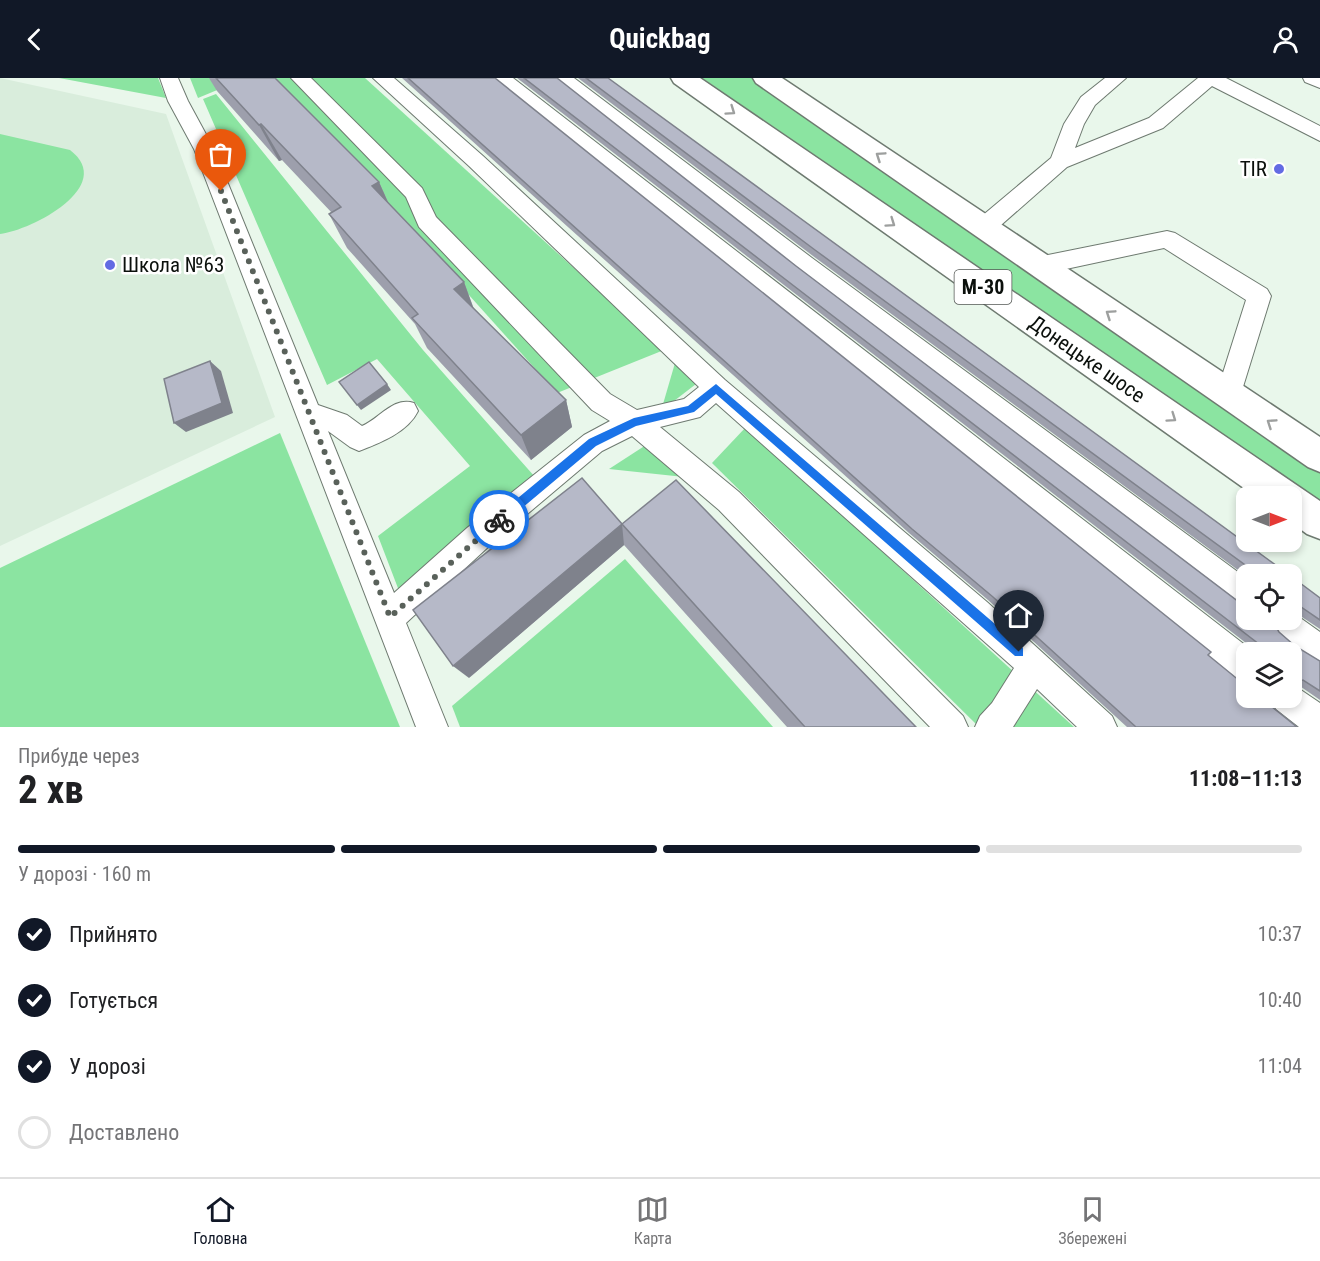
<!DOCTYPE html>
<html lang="uk">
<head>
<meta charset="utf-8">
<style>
	body { margin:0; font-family:"Roboto Condensed",sans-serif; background:#f2f2f2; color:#202124; height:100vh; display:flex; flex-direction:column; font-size:22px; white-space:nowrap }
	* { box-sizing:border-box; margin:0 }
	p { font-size:20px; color:#757577 }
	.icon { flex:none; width:33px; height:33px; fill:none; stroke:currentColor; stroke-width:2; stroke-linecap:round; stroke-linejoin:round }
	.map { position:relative; height:649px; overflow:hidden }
	.sheet { display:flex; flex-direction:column; background:#fff; flex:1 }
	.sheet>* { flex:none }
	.needle { width:39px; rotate:90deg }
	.fabs { position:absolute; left:1236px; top:408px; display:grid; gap:12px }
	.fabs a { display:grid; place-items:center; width:66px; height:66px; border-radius:12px; background:#fff; box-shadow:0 3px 9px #0003; font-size:30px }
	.pin { position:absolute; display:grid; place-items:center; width:51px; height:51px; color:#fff; margin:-62px -26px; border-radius:50% 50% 50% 0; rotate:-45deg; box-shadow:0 0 6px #0007 }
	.pin .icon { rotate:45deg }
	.courier { position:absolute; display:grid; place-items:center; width:60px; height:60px; margin:-30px; border:4px solid #1a73e8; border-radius:50%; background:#fff; color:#222; box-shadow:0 2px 8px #0007 }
	.overview em { font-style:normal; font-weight:700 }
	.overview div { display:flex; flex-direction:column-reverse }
	.overview { display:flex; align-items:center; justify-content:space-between; height:102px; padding:0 18px }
	h1 { font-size:39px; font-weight:700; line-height:45px }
	.bar { display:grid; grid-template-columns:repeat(4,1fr); gap:9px 6px; align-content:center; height:72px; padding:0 18px }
	.bar i { height:8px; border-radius:4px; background:#e0e0e0 }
	.bar .selected { background:#111827 }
	.bar p { grid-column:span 4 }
	ol { padding:0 18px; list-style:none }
	li { display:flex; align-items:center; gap:18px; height:66px }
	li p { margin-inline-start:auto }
	li .icon { padding:6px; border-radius:50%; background:#111827; color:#fff; stroke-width:4 }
	li:last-child { color:#757577 }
	li i { width:33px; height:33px; border:3px solid #e0e0e0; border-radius:50% }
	header { display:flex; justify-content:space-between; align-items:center; height:78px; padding:0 18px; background:#111827; color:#fff; font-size:27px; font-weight:700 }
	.dock { display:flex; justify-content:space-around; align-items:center; height:84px; border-top:2px solid #e0e0e0; background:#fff; font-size:16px; color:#757577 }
	.dock a { display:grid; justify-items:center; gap:3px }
	.dock .selected { color:#111827 }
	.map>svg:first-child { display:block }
	.built { fill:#d9eddc }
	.green { fill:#8be4a1 }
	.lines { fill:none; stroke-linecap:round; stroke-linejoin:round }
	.minor-casing { stroke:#6e7a70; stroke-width:2 }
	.highway-casing { stroke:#6e7a70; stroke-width:3 }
	.minor { fill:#fff; fill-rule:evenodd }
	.highway { fill:#fff; fill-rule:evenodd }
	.wall { fill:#9d9fac }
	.shaded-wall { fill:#7f828c }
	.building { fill:#b6b9c8; stroke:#7f828c; stroke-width:1.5 }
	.oneway { stroke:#9d9f9e }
	.route { fill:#1a73e8 }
	.done { stroke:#59615a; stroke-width:6; stroke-dasharray:0 10.8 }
	.poi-dot { fill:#636be3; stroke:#fff; stroke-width:2 }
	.labels { text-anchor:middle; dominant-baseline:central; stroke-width:5; stroke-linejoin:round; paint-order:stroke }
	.shield { fill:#fff; stroke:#545855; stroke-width:1.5 }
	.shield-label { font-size:20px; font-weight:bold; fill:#0b100c }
	.poi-label { font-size:21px; fill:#0b100c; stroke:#fff; text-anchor:end }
	.street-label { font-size:21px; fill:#0b100c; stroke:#fff }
</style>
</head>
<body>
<header><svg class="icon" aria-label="back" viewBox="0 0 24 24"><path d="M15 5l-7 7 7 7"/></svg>Quickbag<svg class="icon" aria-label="person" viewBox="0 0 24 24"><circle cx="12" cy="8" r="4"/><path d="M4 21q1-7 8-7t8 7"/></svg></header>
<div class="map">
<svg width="1320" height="649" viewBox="0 0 1320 649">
	<rect width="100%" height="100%" fill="#e9f7eb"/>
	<polygon class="built" points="0,0 166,36 275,339 0,468"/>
	<g class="green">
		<polygon points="59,0 158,0 166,20"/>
		<polygon points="190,0 246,0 198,20"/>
		<polygon points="274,0 365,0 664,272 557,315"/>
		<polygon points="702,0 754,0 1320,393 1320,423"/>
		<polygon points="216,16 423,272 535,399 401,518 378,458 470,388 377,281 327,307 203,21"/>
		<path d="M 0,56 L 70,72 C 117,108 32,152 0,156 Z"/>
		<polygon points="675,285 696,306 661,333"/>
		<polygon points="746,349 1074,649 979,649 712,385"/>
		<polygon points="280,355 400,649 0,649 0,490"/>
		<polygon points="646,367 684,399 609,391"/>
		<polygon points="625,481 773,649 460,649 452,628"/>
	</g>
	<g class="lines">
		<g class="minor-casing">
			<g id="minor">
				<path d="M 160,0 L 178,0 L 188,23 L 214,71 L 318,327 L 347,337 L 362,348 C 380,340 394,318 414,325 L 418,333 C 408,354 380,365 359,373 L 350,369 L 328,353 L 394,515 L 467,450 L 584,357 L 610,343 L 592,332 L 419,149 L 406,119 L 291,0 L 311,0 L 422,110 L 436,139 L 610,316 L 637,332 L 684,321 L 699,309 L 469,88 L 373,0 L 394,0 L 483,78 L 725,302 L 987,524 L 1112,638 L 1117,649 L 1077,649 L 1037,611 L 1013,649 L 975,649 L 980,638 L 992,625 L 1014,590 L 716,325 L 700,339 L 660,349 L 739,414 L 963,638 L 968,649 L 930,649 L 719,432 L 632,358 L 602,373 L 487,470 L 406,545 L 448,649 L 416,649 L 194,71 L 168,23 Z"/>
				<polygon points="492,0 513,0 1254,574 1246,574 1246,603 1235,599"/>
				<polygon points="553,0 574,0 812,180 1246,500 1246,533 1236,528 796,192"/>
				<polygon points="1105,0 1126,0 1095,27 1084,46 1075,70 1149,40 1198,0 1226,0 1320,48 1320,63 1212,8 1163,50 1067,89 992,155 984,157 976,155 973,149 976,143 1051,80 1064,46 1081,19"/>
				<polygon points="1303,0 1320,0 1320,10 1305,4"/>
				<polygon points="1167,153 1175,155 1267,211 1271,218 1238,325 1229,328 1220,325 1216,317 1246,222 1164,170 1038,197 1030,194 1027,188 1030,182 1038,179"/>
				<path d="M 1292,534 L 1320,554 L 1320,588 C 1302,581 1269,559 1263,542 L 1292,542 Z"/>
				<polygon points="1292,606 1320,625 1320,649 1299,649 1276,631 1271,620 1292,620"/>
			</g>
		</g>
		<g class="highway-casing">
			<g id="highway">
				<polygon points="671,0 700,0 1320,423 1320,461 1307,456 1292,445 1292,418 1255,418 674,5"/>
				<polygon points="753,0 782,0 1320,359 1320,394 1308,389 756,5"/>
			</g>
		</g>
		<use href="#minor" class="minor"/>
		<use href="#highway" class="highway"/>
	</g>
	<g class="wall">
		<polygon points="209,0 275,0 379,104 389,126 464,204 474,231 566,322 572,349 531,382 427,270 415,246 347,170 329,136 332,135 282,82 279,83 217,13"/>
		<polygon points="402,0 495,0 1297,649 1127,649 988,522 909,455"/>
		<polygon points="517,0 557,0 796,188 1279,554 1295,568 1320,583 1320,622 1294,604 1292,605 1292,574 1254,574 1255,572"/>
		<polygon points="578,0 608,0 1288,496 1246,496 1246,498 813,178"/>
		<polygon points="622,446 916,649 787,649 624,467 469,600"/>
		<polygon points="1292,499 1320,520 1320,551 1299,537 1292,539"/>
	</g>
	<g class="shaded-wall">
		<polygon points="261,46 282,82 279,83 259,47"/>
		<polygon points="379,104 394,138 372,108"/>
		<polygon points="464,204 475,235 454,211"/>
		<polygon points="210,283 221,293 233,335 186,354 174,345"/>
		<polygon points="387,306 391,312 361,332 357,327"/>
		<polygon points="566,322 572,349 531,382 521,357"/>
		<polygon points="622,446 624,467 469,600 453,588"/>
	</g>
	<g class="building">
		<polygon points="216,0 275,0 379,104 372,108 464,204 454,211 566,322 521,357 412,240 418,236 329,136 341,129 261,46 259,47"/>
		<polygon points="408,0 495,0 1211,574 1208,577 1246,608 1246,620 1261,620 1297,649 1136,649 993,519 912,451"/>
		<polygon points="524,0 557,0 796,188 1243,527 1246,528 1246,542 1272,542 1279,554 1295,568 1320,583 1320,613 1303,602 1300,603 1292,597 1292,574 1262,574 1264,570"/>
		<polygon points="586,0 608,0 1288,496 1256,496 1256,495 815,172"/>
		<polygon points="210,283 222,325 174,345 164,301"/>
		<polygon points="369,284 387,306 357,327 339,304"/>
		<polygon points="582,400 622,446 453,588 413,532"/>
		<polygon points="676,402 916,649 805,649 622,446"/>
		<polygon points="1292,499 1320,520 1320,542 1301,529 1299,537 1292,537"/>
	</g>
	<defs><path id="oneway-chevron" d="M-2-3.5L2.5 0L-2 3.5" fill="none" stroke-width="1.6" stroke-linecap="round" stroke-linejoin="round" transform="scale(1.5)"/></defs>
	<g class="oneway">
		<use href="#oneway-chevron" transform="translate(731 33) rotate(35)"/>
		<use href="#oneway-chevron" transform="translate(880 78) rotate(-146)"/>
		<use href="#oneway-chevron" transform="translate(891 145) rotate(35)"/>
		<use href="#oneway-chevron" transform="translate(1110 236) rotate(-146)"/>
		<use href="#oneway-chevron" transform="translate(1172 340) rotate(35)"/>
		<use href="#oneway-chevron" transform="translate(1271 345) rotate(-146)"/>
	</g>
	<polygon class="route" points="716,306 1023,570 1023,578 1015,578 716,316 694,334 636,348 596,368 503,446 495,446 495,439 589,361 634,340 688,328"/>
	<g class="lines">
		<polyline class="done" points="221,113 390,539 499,442"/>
	</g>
	<g class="poi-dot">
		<circle cx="1279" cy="91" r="6"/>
		<circle cx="110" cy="187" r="6"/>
	</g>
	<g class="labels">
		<rect class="shield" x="954.5" y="192" width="57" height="34" rx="4.5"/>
		<g class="shield-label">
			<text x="983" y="209">М-30</text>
		</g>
		<g class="poi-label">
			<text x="1267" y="91">TIR</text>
			<text x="122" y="187" text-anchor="start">Школа №63</text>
		</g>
		<g class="street-label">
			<text transform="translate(1087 281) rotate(35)">Донецьке шосе</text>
		</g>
	</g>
</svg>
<div class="fabs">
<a><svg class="needle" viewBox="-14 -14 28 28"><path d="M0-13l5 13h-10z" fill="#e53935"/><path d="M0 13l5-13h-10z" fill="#757577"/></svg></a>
<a><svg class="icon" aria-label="locate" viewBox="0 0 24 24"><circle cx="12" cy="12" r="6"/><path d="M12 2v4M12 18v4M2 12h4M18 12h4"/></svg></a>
<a><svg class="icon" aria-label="layers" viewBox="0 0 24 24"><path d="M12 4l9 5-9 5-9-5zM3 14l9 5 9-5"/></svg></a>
</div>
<div class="pin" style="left:221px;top:113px;background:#ea580c"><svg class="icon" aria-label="bag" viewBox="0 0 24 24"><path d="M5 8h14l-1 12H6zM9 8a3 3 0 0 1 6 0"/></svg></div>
<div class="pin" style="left:1019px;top:574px;background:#1f2937"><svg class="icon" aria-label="home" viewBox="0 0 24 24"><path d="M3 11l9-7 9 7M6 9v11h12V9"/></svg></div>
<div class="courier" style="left:499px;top:442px"><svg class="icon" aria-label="bike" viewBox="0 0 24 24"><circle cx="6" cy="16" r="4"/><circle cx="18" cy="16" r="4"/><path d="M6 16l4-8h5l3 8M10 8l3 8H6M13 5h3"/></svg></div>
</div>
<section class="sheet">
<div class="overview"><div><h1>2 хв</h1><p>Прибуде через</p></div><em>11:08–11:13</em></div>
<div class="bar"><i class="selected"></i><i class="selected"></i><i class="selected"></i><i></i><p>У дорозі · 160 m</p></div>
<ol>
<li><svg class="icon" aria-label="check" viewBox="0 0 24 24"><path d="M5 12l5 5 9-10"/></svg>Прийнято<p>10:37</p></li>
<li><svg class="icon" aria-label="check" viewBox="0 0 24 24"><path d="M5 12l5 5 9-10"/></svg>Готується<p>10:40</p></li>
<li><svg class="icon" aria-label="check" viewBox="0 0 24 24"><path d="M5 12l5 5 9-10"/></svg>У дорозі<p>11:04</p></li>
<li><i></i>Доставлено</li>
</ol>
</section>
<nav class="dock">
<a class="selected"><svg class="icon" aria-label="home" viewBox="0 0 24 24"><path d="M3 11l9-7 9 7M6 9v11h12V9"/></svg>Головна</a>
<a><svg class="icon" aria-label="map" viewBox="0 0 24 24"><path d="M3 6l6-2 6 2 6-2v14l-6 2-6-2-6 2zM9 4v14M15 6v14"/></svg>Карта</a>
<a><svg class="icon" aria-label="saved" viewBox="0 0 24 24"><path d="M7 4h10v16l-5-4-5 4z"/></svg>Збережені</a>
</nav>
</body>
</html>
